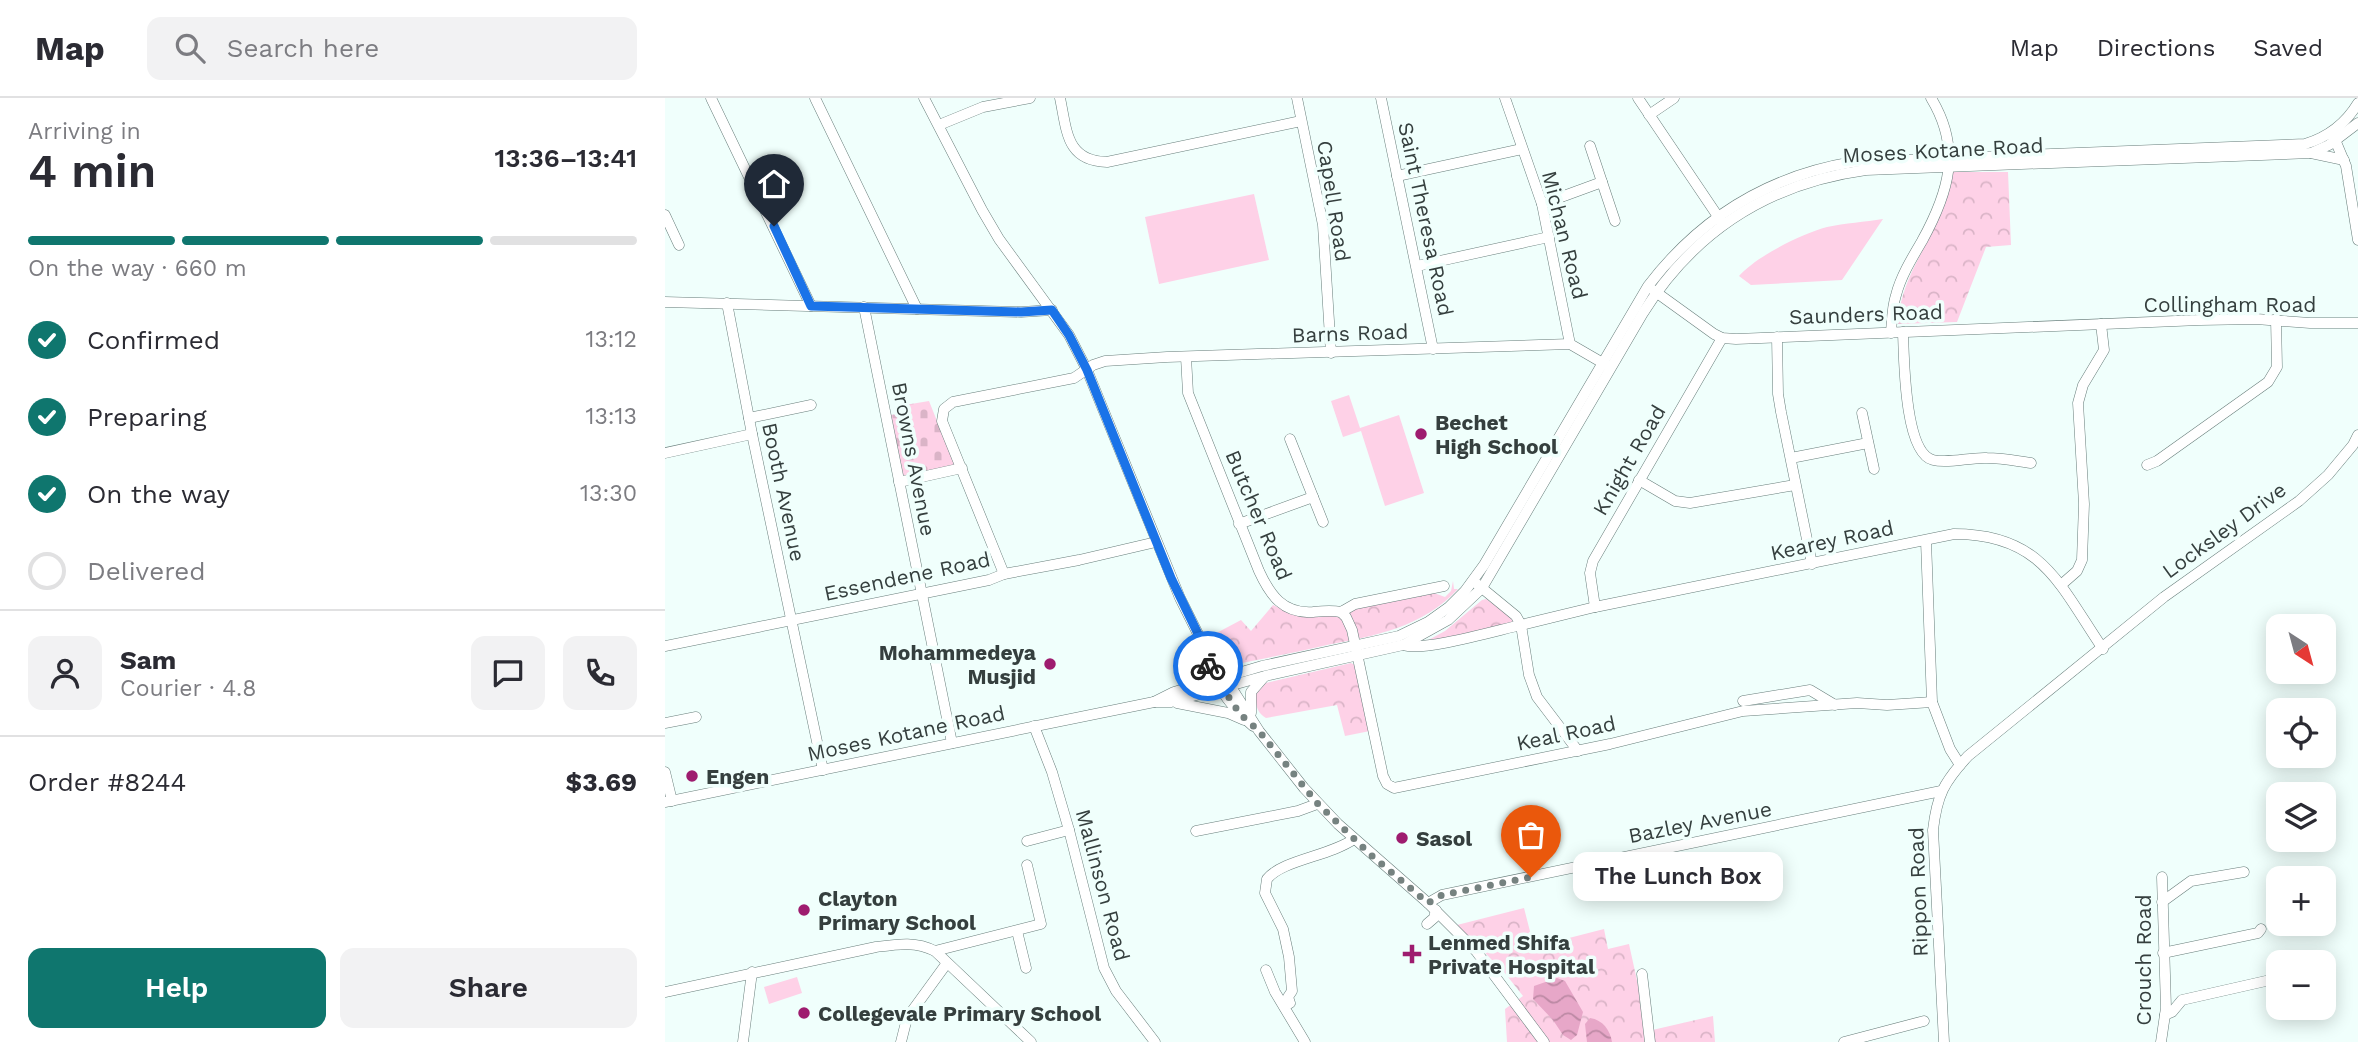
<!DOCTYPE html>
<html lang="en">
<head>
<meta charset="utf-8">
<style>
	body { margin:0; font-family:"Work Sans",sans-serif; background:#f2f2f3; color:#2b2b33; height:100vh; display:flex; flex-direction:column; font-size:26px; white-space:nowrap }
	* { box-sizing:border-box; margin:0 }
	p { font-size:23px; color:#7c7c81 }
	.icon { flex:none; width:38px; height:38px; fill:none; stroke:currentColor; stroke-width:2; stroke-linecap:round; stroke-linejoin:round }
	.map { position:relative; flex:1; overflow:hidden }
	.panel { display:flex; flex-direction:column; background:#fff; width:665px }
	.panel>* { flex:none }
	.needle { width:46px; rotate:144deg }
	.tools { position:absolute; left:1601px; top:516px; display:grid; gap:14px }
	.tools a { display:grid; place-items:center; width:70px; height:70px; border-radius:14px; background:#fff; box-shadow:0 4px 18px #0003; font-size:35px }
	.pin { position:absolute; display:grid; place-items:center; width:60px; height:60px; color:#fff; margin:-72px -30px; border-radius:50% 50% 50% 0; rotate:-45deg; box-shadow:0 0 7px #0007 }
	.pin .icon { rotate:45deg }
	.courier { position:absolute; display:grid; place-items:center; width:70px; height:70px; margin:-35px; border:5px solid #1a73e8; border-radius:50%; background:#fff; color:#222; box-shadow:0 2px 9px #0007 }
	.bubble { position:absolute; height:49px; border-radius:14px; background:#fff; box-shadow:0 4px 18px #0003; font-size:23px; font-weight:600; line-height:49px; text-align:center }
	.headline em { font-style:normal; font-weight:600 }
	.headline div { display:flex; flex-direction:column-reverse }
	.headline { display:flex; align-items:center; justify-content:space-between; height:119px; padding:0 28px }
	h1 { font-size:46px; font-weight:600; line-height:52px }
	.bar { display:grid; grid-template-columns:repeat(4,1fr); gap:10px 7px; align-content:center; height:84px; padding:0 28px }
	.bar i { height:9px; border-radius:5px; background:#e1e1e2 }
	.bar .selected { background:#0f766e }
	.bar p { grid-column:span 4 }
	.line { display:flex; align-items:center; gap:18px; padding:0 28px; border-top:2px solid #e1e1e2 }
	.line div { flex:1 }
	.round { display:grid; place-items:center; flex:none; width:74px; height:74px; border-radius:14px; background:#f2f2f3 }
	ol { padding:0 28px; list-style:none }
	li { display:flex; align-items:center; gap:21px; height:77px }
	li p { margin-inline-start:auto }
	li .icon { padding:7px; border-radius:50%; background:#0f766e; color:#fff; stroke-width:4 }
	li:last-child { color:#7c7c81 }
	li i { width:38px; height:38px; border:4px solid #e1e1e2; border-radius:50% }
	.button { display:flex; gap:14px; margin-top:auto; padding:14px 28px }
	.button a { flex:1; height:80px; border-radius:14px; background:#0f766e; color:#fff; font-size:28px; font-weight:600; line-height:80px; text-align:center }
	.button a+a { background:#f2f2f3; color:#2b2b33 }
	header { display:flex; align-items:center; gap:42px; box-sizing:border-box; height:98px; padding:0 35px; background:#fff; border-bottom:2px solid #e1e1e2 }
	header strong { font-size:33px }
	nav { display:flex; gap:38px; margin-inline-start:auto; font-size:24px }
	.search { width:490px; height:63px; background:#f2f2f3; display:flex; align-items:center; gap:18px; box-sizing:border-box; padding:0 24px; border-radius:14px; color:#7c7c81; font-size:26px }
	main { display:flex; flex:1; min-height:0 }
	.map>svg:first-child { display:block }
	.cemetery { fill:url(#cemetery-stones) }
	.park { fill:url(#park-crowns) }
	.garden { fill:#fed1e7 }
	.water { fill:url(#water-waves) }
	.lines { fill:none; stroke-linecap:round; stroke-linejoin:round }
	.minor-casing { stroke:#687e7b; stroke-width:11 }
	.minor { stroke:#fff; stroke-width:10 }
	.done { stroke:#768280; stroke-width:7; stroke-dasharray:0 12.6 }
	.route { stroke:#1a73e8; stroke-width:9 }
	.poi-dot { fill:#9e1c6f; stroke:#f0fffc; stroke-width:2.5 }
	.labels { text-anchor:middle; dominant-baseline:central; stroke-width:7; stroke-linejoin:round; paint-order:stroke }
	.street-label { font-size:21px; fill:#353f3e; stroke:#f0fffc }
	.poi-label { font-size:21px; font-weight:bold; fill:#353f3e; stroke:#f0fffc; text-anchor:start }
</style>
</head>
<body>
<header>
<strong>Map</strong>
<div class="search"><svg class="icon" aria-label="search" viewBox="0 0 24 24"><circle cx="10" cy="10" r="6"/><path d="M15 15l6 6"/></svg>Search here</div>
<nav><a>Map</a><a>Directions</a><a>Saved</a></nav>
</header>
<main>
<section class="panel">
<div class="headline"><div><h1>4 min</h1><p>Arriving in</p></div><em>13:36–13:41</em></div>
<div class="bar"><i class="selected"></i><i class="selected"></i><i class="selected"></i><i></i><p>On the way · 660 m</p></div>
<ol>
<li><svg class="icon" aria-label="check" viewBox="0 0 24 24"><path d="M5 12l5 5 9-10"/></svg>Confirmed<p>13:12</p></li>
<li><svg class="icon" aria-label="check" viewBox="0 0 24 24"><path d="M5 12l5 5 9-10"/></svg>Preparing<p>13:13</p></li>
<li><svg class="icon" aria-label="check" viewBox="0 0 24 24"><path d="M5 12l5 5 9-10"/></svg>On the way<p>13:30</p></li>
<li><i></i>Delivered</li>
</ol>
<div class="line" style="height:126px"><a class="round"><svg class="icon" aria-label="person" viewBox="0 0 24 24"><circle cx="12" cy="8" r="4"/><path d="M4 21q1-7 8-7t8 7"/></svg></a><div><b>Sam</b><p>Courier · 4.8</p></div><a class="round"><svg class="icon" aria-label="chat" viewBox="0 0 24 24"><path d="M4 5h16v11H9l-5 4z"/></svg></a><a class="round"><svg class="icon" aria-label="phone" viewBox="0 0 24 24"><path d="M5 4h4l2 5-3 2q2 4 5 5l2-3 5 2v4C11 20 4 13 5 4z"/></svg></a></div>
<div class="line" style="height:91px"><div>Order #8244</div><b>$3.69</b></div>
<div class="button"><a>Help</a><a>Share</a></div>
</section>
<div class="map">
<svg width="1693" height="944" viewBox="0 0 1693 944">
	<defs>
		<pattern id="cemetery-stones" width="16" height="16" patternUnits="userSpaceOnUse" patternTransform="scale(1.75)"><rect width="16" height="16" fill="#fed1e7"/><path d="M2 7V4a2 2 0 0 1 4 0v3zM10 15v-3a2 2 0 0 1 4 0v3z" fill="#dab4c7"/></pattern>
		<pattern id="park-crowns" width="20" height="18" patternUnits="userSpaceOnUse" patternTransform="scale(1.75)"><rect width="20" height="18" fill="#fed1e7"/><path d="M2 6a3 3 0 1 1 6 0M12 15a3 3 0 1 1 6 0" fill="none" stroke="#dab4c7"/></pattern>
		<pattern id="water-waves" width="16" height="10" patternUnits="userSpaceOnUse" patternTransform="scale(1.75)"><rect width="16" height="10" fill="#e7a7c8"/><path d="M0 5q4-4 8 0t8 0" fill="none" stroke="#bc89a4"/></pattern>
	</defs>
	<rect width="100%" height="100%" fill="#f0fffc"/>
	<polygon class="cemetery" points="264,303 290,368 238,378 226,317 241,314 240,307"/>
	<g class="park">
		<path d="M 1287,74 L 1343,74 L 1346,147 L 1321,149 L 1292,224 L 1233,226 C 1235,170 1282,130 1287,74 Z"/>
		<path d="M 788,483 L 789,491 L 793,491 C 758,529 710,538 662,547 C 632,554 602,560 572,566 L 559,561 L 544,539 L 576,522 L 586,533 L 608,507 L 632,518 L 649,519 L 769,495 L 780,499 L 786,493 Z"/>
		<polygon points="821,501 840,514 848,523 842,527 756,546 780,533 817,502"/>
		<path d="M 686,565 L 692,568 L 705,633 L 680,638 L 672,607 L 601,620 C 592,615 590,606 591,596 L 601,585 Z"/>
		<polygon points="859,810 869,849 939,831 943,851 964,846 983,933 1048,918 1050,944 842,944 840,911 858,898 839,874 792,827"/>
	</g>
	<g class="garden">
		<polygon points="589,96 604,162 494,186 480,119"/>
		<path d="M 1218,121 L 1177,182 L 1086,187 L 1074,178 C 1092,158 1136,136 1162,129 C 1180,125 1200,124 1218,121 Z"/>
		<polygon points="684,297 695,330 734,317 759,395 720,408 696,333 678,339 666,303"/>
		<polygon points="132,879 137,895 104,906 99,889"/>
	</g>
	<g class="water">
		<polygon points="892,880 900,883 918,914 912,937 906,942 898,937 888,922 868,901 869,888"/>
		<path d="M 925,920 C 938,922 945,932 947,944 L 922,944 L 920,926 Z"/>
	</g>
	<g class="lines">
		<g class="minor-casing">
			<g id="minor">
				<polyline points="46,0 146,208"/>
				<polyline points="150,0 252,211"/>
				<polyline points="259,0 317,112 334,141 404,237 422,272 515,500 536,542 594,633 639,690 673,726 763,805 811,853 879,944"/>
				<path d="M 395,0 C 402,33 401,63 442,64 L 636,23"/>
				<polyline points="632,0 658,127 666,255"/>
				<polyline points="716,0 768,251"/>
				<polyline points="840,0 877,106 905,246"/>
				<polyline points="973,0 1056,123"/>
				<polyline points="984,17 1009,0"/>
				<polyline points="274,27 318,9 365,0"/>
				<polyline points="1668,37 1681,68 1693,142"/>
				<polyline points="925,48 950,123"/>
				<polyline points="1646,55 1679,62"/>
				<polyline points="732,78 857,51"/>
				<polyline points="877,106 937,84"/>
				<polyline points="0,117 14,147"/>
				<polyline points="752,168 884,139"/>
				<polyline points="988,192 1049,236 1057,240 1071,241 1535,222 1591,221 1645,225 1693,225"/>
				<polyline points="0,204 356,214 387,212"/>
				<polyline points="62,205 87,336 158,672"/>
				<polyline points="199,209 287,645"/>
				<path d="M 1238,234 C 1239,259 1239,355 1268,362 C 1284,366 1305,359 1322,360 C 1337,360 1351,363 1366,365"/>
				<path d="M 1226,235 C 1227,222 1227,209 1231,197 C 1236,178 1247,160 1257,143 C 1284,94 1297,51 1266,0"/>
				<polyline points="1112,239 1113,296 1116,314 1147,466"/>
				<path d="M 521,259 L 523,295 L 594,473 C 605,497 618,516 648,514 C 658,513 666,512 676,514 L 690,506 L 779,488"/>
				<polyline points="1197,315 1209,371"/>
				<polyline points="84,320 146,307"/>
				<polyline points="625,341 658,424"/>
				<polyline points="0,355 87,336"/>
				<polyline points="1126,360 1203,345"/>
				<polyline points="1482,367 1492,363 1603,284 1612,269 1611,221"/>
				<polyline points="974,382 1010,403 1025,405 1130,387"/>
				<polyline points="234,384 297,370"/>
				<polyline points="574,426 648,399"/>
				<polyline points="1261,443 1267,604 1285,651 1295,667"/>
				<polyline points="339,476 277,323 279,311 288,304 409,280 428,267 440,263 502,259 905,246 943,268"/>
				<path d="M 812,486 L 851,518 L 856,527 L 930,509 L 1289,436 C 1377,436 1394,486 1438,551"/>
				<polyline points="1396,487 1412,473 1417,462 1419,406 1413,305 1418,287 1439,252 1436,226"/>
				<polyline points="930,509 925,475 928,463 1057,240"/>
				<polyline points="676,514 681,519 687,532 718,678 722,686 729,690 945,646 1078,613 1192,605 1222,607 1267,604"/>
				<path d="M 537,544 C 542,576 564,608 588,628"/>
				<path d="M 739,547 C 758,554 833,532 856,527 L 864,577 L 872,599 L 913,653"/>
				<polyline points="0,548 324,482 339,476 414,462 491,444"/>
				<polyline points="527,588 534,580 539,558"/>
				<polyline points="1078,603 1145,592 1170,607"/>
				<path d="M 489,604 L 509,594 L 597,568 L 734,538 L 763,524 L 784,509 L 800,493 L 819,467 L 983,188 C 1035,120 1103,78 1188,64 L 1640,46 C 1663,39 1681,25 1693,5"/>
				<polyline points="512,605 563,615 579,622"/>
				<polyline points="586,615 586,594 599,579"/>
				<polyline points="0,625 31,619"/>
				<polyline points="369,628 387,674 404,732 439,870 451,893 490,944"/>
				<polyline points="0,674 7,703"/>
				<path d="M 0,704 L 489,604 L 506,604 L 600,578 L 738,547 L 783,522 L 817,490 L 978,215 C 1030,132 1104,85 1201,72 L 1646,55 L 1664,47 L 1693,25"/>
				<polyline points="531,733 633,713 652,706"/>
				<polyline points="362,743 404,732"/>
				<polyline points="1497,804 1526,783 1579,774"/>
				<polyline points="763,805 777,797 1276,693"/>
				<polyline points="762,826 769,820 771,812"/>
				<polyline points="352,833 361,870"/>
				<polyline points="270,853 376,826 362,767"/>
				<polyline points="1498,855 1593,835 1596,831"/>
				<polyline points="601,872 610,894 640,944"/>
				<polyline points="977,876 985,944"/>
				<path d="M 0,894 L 211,849 C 233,846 251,843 270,853 L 366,944"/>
				<path d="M 619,908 L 625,905 L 623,899 L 627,893 L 624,859 L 618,831 L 600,795 L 602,781 C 617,762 665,758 689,741"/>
				<polyline points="1500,917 1507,914 1517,902 1614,880"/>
				<polyline points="78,944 87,874"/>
				<polyline points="236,944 242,920 282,865"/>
				<polyline points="1179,944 1259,923"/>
				<path d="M 1279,944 L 1268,732 C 1272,697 1279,684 1303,658 L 1499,499 L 1634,403 L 1663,377 L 1688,347 L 1693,337"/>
				<polyline points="1496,944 1501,910 1497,779"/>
			</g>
		</g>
		<use href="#minor" class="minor"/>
	</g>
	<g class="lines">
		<polyline class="done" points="543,568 575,616 594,633 653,706 706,757 763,805 777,797 866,779"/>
		<polyline class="route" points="109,128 146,208 356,214 387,212 404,237 422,272 506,480 536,542 543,568"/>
	</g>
	<g class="poi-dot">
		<circle cx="756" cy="336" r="7"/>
		<circle cx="385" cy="566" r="7"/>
		<circle cx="27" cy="678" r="7"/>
		<circle cx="737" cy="740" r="7"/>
		<circle cx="139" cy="812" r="7"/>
		<path d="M743.5 845.5h7v7h7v7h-7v7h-7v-7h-7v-7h7z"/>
		<circle cx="139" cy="915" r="7"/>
	</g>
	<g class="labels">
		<g class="street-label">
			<text transform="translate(1278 52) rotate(-3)">Moses Kotane Road</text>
			<text transform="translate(669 103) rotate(81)">Capell Road</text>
			<text transform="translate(761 121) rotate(78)">Saint Theresa Road</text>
			<text transform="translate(900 137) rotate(76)">Michan Road</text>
			<text x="1565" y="206">Collingham Road</text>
			<text transform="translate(1201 216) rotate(-2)">Saunders Road</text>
			<text transform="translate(685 235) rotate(-2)">Barns Road</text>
			<text transform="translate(249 361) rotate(79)">Browns Avenue</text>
			<text transform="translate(964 362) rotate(-60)">Knight Road</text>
			<text transform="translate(119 394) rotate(78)">Booth Avenue</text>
			<text transform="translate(594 417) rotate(67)">Butcher Road</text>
			<text transform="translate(1559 432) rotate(-36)">Locksley Drive</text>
			<text transform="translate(1167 442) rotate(-12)">Kearey Road</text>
			<text transform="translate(242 478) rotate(-12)">Essendene Road</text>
			<text transform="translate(241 635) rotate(-12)">Moses Kotane Road</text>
			<text transform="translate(901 635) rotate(-12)">Keal Road</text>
			<text transform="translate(1035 724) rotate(-11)">Bazley Avenue</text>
			<text transform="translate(438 787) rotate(75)">Mallinson Road</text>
			<text transform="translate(1253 794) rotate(-92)">Rippon Road</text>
			<text transform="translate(1478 862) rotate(-90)">Crouch Road</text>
		</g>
		<g class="poi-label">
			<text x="770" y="324">Bechet<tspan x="770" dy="24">High School</tspan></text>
			<text x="371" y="554" text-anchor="end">Mohammedeya<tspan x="371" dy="24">Musjid</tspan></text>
			<text x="41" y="678">Engen</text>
			<text x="751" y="740">Sasol</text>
			<text x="153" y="800">Clayton<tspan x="153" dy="24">Primary School</tspan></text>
			<text x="763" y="844">Lenmed Shifa<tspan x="763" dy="24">Private Hospital</tspan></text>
			<text x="153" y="915">Collegevale Primary School</text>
		</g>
	</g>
</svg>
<div class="tools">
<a><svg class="needle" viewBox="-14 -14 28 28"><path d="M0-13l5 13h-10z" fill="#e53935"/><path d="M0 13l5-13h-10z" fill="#7c7c81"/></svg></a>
<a><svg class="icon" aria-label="locate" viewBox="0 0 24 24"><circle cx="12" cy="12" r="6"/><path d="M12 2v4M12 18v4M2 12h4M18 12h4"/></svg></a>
<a><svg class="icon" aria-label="layers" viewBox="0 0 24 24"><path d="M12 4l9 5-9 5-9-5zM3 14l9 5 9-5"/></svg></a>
<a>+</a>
<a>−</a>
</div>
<div class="pin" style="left:866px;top:779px;background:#ea580c"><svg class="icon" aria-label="bag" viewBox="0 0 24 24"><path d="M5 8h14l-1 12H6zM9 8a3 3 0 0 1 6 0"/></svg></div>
<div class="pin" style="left:109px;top:128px;background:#1f2937"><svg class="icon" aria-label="home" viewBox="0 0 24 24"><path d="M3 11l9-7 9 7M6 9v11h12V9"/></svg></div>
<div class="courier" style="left:543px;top:568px"><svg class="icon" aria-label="bike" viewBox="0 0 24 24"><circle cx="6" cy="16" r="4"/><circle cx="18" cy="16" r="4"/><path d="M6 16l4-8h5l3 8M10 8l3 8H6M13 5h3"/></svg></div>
<div class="bubble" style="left:908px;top:754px;width:210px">The Lunch Box</div>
</div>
</main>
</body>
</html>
